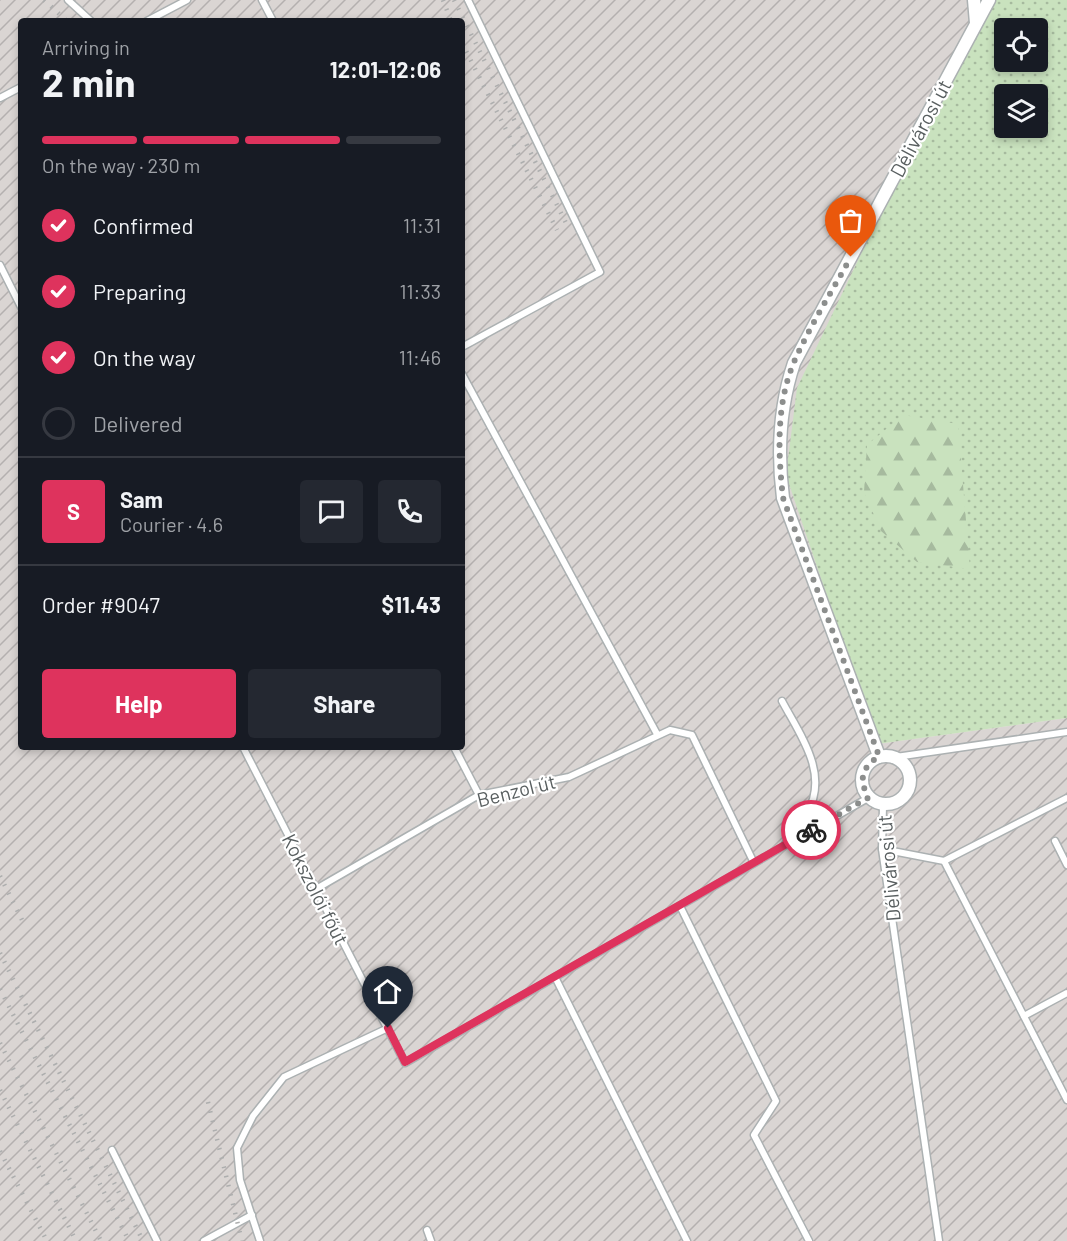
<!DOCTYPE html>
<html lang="en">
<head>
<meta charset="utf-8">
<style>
	body { margin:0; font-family:Barlow,sans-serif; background:#242831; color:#f1f3f6; height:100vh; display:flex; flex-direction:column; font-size:22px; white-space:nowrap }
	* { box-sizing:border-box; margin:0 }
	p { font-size:20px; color:#9ea1a6 }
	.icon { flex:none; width:33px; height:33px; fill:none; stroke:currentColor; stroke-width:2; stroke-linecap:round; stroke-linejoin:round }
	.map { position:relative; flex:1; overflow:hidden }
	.sheet { position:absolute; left:18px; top:18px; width:447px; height:732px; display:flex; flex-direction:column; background:#171b24; border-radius:6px; box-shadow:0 3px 9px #0003 }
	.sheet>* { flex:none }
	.tools { position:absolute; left:994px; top:18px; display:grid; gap:12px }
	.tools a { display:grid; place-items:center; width:54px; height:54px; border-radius:6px; background:#171b24; box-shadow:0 3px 9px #0003; font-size:30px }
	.pin { position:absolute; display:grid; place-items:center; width:51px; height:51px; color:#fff; margin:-62px -26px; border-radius:50% 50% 50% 0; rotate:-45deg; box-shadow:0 0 6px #0007 }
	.pin .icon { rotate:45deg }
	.courier { position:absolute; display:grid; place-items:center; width:60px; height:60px; margin:-30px; border:4px solid #de335d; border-radius:50%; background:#fff; color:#222; box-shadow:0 2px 8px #0007 }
	.summary em { font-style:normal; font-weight:700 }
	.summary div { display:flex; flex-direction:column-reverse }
	.summary { display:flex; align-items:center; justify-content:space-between; height:102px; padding:0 24px }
	h1 { font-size:39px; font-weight:700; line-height:45px }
	.bar { display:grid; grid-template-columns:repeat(4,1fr); gap:9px 6px; align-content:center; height:72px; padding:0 24px }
	.bar i { height:8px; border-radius:4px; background:#363941 }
	.bar .current { background:#de335d }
	.bar p { grid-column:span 4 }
	.line { display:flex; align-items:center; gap:15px; padding:0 24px; border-top:2px solid #363941 }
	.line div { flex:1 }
	.round { display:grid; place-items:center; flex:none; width:63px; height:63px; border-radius:6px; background:#242831 }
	ol { padding:0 24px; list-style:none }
	li { display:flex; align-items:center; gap:18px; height:66px }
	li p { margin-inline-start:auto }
	li .icon { padding:6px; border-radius:50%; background:#de335d; color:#fff; stroke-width:4 }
	li:last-child { color:#9ea1a6 }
	li i { width:33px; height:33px; border:3px solid #363941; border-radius:50% }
	.primary-button { display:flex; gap:12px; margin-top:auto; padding:12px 24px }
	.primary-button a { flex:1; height:69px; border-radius:6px; background:#de335d; color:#fff; font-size:24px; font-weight:700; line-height:69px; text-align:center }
	.primary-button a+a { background:#242831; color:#f1f3f6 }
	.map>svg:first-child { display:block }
	.industrial { fill:url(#industrial-furrows); fill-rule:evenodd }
	.grass { fill:url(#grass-dots); fill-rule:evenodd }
	.forest { fill:url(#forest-firs) }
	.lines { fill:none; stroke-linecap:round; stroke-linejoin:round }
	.service-casing { stroke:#acb1b2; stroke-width:9 }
	.minor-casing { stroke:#acb1b2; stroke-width:15 }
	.service { stroke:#fff; stroke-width:6 }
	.minor { stroke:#fff; stroke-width:12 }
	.rail { stroke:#adaeae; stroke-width:4.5; stroke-dasharray:1.5 8; stroke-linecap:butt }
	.done { stroke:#8c8e8d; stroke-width:6; stroke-dasharray:0 10.8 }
	.route { stroke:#de335d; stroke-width:8 }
	.labels { text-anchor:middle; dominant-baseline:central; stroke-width:4.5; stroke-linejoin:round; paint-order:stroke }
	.street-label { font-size:20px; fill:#595f60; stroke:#fff }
</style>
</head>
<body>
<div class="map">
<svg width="1067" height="1241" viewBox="0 0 1067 1241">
	<defs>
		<pattern id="industrial-furrows" width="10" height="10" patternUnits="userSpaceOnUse" patternTransform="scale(1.5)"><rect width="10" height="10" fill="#dad5d3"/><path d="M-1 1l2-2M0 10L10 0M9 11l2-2" fill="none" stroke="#b4b0af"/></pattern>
		<pattern id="grass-dots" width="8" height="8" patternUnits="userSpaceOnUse" patternTransform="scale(1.5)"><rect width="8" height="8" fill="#c9e2be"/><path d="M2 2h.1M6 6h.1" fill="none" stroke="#a6ba9e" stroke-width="1.8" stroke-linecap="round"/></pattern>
		<pattern id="forest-firs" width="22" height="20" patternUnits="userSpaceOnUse" patternTransform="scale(1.5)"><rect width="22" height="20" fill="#c9e2be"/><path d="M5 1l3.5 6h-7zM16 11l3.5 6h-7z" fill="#a6ba9e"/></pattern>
	</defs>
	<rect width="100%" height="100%" fill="#ebe5e0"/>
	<path class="industrial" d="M 0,0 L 967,0 L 971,26 L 877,744 L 1067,718 L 1067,1241 L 0,1241 ZM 21,21 L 462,21 L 462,747 L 21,747 Z"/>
	<path class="grass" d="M 967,0 L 1067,0 L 1067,718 L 877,744 L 786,475 L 797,388 L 970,26 ZM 1005,28 L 1038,28 L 1038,62 L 1005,62 ZM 1005,94 L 1038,94 L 1038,128 L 1005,128 Z"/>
	<polygon class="forest" points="903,415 958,424 970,569 917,562 881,531 864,492 867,445"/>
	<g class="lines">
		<g class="service-casing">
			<g id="service">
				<polyline points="68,0 91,21"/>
				<polyline points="262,0 273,21"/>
				<polyline points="147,21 187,0"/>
				<polyline points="0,98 21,87"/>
				<polyline points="0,265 21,307"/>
				<polyline points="462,347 600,272 468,0"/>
				<polyline points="462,374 657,734"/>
				<path d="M 782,701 C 800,735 830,774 807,813 C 801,824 792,834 785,844"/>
				<polyline points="243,747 405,1063 868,798"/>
				<polyline points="454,747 479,795"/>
				<polyline points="896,757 1067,732"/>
				<polyline points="883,806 882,849 939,1241"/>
				<polyline points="1055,841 1067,865"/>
				<polyline points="882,849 944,861 1067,1100"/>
				<polyline points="944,861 1067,798"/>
				<polyline points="316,889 479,795 569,777 670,730 692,735 754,863"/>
				<polyline points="680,906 776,1101 754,1135 809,1241"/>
				<polyline points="555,977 687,1241"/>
				<polyline points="1024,1016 1067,993"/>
				<polyline points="112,1150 157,1241"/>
				<polyline points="427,1230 431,1241"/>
				<polyline points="204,1241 252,1215"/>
				<polyline points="260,1241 240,1180 237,1148 253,1116 284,1077 388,1028"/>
			</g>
		</g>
		<g class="minor-casing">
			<g id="minor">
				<polyline points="974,0 976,23"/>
				<circle cx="886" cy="780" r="24"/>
				<path d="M 879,756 L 783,498 C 777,451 779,408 794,363 L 989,0"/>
			</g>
		</g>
		<use href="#service" class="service"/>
		<use href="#minor" class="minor"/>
		<g class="rail">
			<polyline points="44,0 67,21"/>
			<polyline points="443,0 451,21"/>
			<polyline points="454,0 567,225"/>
			<polyline points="462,43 557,230"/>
			<polyline points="0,876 24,924"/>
			<polyline points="0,953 143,1241"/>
			<polyline points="0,989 129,1241"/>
			<polyline points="0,1043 101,1241"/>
			<polyline points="0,1090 76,1241"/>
			<polyline points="208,1102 242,1241"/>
			<polyline points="0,1151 47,1241"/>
		</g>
	</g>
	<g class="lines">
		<path class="done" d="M 811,830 L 868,798 C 859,778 861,769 879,756 L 783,498 C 778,453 776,404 794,362 C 810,326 832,291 851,257"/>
		<polyline class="route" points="388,1028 405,1062 811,830"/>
	</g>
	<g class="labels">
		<g class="street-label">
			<text transform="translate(920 128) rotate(-62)">Délivárosi út</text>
			<text transform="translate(516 790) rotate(-14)">Benzol út</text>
			<text transform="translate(888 868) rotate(-95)">Délivárosi út</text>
			<text transform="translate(316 889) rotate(63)">Kokszolói főút</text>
		</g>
	</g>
</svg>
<div class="tools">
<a><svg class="icon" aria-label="locate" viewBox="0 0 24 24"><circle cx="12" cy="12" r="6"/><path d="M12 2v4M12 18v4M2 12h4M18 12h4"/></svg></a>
<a><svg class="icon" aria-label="layers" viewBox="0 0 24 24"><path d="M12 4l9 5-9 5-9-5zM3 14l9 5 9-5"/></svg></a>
</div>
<div class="pin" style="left:851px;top:257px;background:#ea580c"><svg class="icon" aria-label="bag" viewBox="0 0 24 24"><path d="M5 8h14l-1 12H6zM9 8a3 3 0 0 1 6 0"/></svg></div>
<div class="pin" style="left:388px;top:1028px;background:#1f2937"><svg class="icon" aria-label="home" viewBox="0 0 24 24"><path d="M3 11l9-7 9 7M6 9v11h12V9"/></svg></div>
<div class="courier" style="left:811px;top:830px"><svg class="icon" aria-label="bike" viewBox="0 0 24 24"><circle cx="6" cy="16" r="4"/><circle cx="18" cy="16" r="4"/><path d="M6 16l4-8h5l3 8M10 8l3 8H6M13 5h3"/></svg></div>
<section class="sheet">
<div class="summary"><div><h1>2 min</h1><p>Arriving in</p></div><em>12:01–12:06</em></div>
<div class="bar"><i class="current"></i><i class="current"></i><i class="current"></i><i></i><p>On the way · 230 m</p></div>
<ol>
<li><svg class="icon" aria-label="check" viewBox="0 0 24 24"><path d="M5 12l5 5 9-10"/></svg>Confirmed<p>11:31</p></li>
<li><svg class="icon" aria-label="check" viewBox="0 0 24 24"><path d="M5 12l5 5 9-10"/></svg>Preparing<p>11:33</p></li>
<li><svg class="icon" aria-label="check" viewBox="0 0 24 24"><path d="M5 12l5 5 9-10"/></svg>On the way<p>11:46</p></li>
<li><i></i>Delivered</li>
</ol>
<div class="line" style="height:108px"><b class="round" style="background:#de335d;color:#fff">S</b><div><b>Sam</b><p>Courier · 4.6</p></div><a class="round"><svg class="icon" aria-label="chat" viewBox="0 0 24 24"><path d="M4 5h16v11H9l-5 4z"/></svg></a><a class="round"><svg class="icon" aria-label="phone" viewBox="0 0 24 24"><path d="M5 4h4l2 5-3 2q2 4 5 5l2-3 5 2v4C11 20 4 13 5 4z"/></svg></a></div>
<div class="line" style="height:78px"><div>Order #9047</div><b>$11.43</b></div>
<div class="primary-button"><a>Help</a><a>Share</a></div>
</section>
</div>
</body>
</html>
